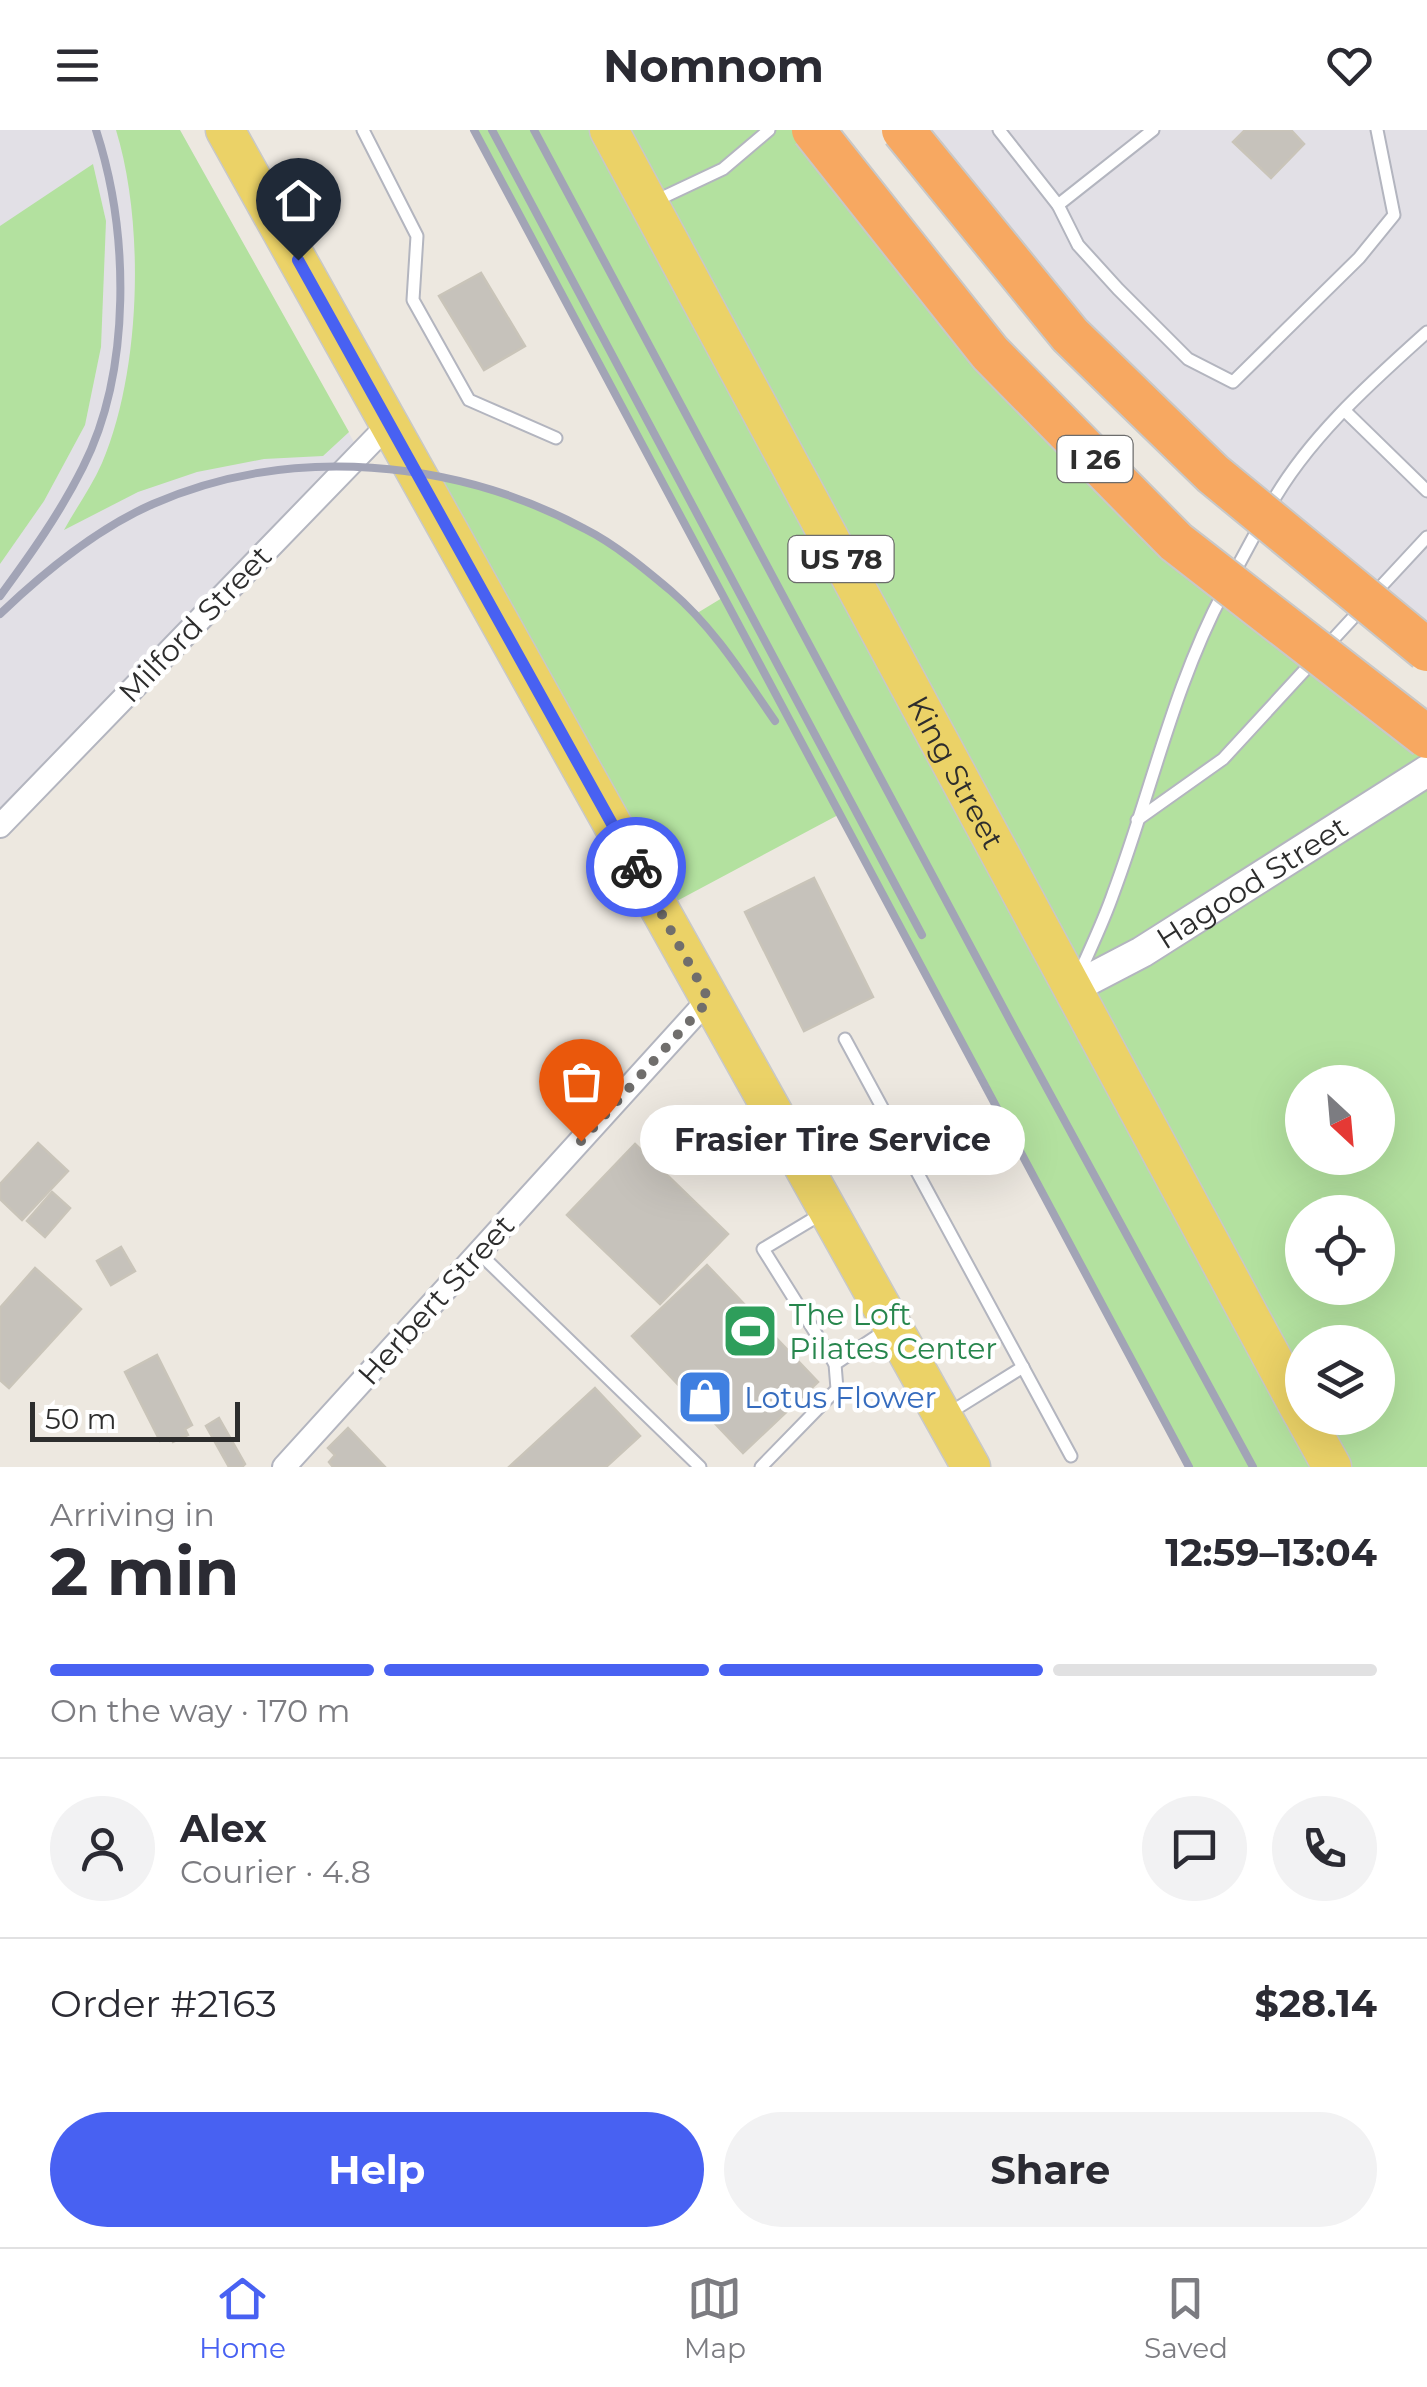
<!DOCTYPE html>
<html lang="en">
<head>
<meta charset="utf-8">
<style>
	body { margin:0; font-family:Montserrat,sans-serif; background:#f2f2f3; color:#2b2b33; height:100vh; display:flex; flex-direction:column; font-size:38px; white-space:nowrap }
	* { box-sizing:border-box; margin:0 }
	p { font-size:32px; color:#7c7c81 }
	.icon { flex:none; width:55px; height:55px; fill:none; stroke:currentColor; stroke-width:2; stroke-linecap:round; stroke-linejoin:round }
	.map { position:relative; height:1337px; overflow:hidden }
	.panel { display:flex; flex-direction:column; background:#fff; flex:1 }
	.panel>* { flex:none }
	.needle { width:65px; rotate:154deg }
	.controls { position:absolute; left:1285px; top:935px; display:grid; gap:20px }
	.controls a { display:grid; place-items:center; width:110px; height:110px; border-radius:50%; background:#fff; box-shadow:0 10px 40px #0002; font-size:50px }
	.scale { position:absolute; left:30px; bottom:25px; width:210px; box-sizing:border-box; padding-left:10px; border:5px solid #2d2d2d; border-top:0; font-size:28px; line-height:35px; white-space:nowrap; color:#2d2d2d; -webkit-text-stroke:8px #fff; paint-order:stroke }
	.pin { position:absolute; display:grid; place-items:center; width:85px; height:85px; color:#fff; margin:-102px -42px; border-radius:50% 50% 50% 0; rotate:-45deg; box-shadow:0 0 10px #0007 }
	.pin .icon { rotate:45deg }
	.courier { position:absolute; display:grid; place-items:center; width:100px; height:100px; margin:-50px; border:8px solid #4861f2; border-radius:50%; background:#fff; color:#222; box-shadow:0 2px 12px #0007 }
	.bubble { position:absolute; height:70px; border-radius:35px; background:#fff; box-shadow:0 10px 40px #0002; font-size:32px; font-weight:700; line-height:70px; text-align:center }
	.head em { font-style:normal; font-weight:700 }
	.head div { display:flex; flex-direction:column-reverse }
	.head { display:flex; align-items:center; justify-content:space-between; height:170px; padding:0 50px }
	h1 { font-size:65px; font-weight:700; line-height:75px }
	.bar { display:grid; grid-template-columns:repeat(4,1fr); gap:15px 10px; align-content:center; height:120px; padding:0 50px }
	.bar i { height:12px; border-radius:8px; background:#e1e1e2 }
	.bar .active { background:#4861f2 }
	.bar p { grid-column:span 4 }
	.line { display:flex; align-items:center; gap:25px; padding:0 50px; border-top:2px solid #e1e1e2 }
	.line div { flex:1 }
	.round { display:grid; place-items:center; flex:none; width:105px; height:105px; border-radius:52px; background:#f2f2f3 }
	.action { display:flex; gap:20px; margin-top:auto; padding:20px 50px }
	.action a { flex:1; height:115px; border-radius:60px; background:#4861f2; color:#fff; font-size:40px; font-weight:700; line-height:115px; text-align:center }
	.action a+a { background:#f2f2f3; color:#2b2b33 }
	header { display:flex; justify-content:space-between; align-items:center; height:130px; padding:0 50px; background:#fff; font-size:45px; font-weight:700 }
	.menu { display:flex; justify-content:space-around; align-items:center; height:140px; border-top:2px solid #e1e1e2; background:#fff; font-size:28px; color:#7c7c81 }
	.menu a { display:grid; justify-items:center; gap:5px }
	.menu .active { color:#4861f2 }
	.map>svg:first-child { display:block }
	.industrial { fill:#e2e0e6 }
	.green { fill:#b3e19f; fill-rule:evenodd }
	.building { fill:#c6c2bb; stroke:#c9c4b9; stroke-width:2.5 }
	.lines { fill:none; stroke-linecap:round; stroke-linejoin:round }
	.service-casing { stroke:#b3b5bf; stroke-width:15 }
	.minor-casing { stroke:#b3b5bf; stroke-width:26 }
	.tertiary-casing { stroke:#b3b5bf; stroke-width:34 }
	.primary-casing { stroke:#c8c8c8; stroke-width:41 }
	.service { stroke:#fff; stroke-width:11 }
	.minor { stroke:#fff; stroke-width:22 }
	.tertiary { stroke:#fff; stroke-width:30 }
	.primary { stroke:#ebd267; stroke-width:38 }
	.rail { stroke:#a2a4b6; stroke-width:8 }
	.motorway-bridge-casing { stroke:#c8c8c8; stroke-width:46; stroke-linecap:butt }
	.motorway-bridge { stroke:#f7a861; stroke-width:42 }
	.done { stroke:#706e6c; stroke-width:10; stroke-dasharray:0 18 }
	.route { stroke:#4861f2; stroke-width:12 }
	.labels { text-anchor:middle; dominant-baseline:central; stroke-width:9; stroke-linejoin:round; paint-order:stroke }
	.shield { fill:#fff; stroke:#6c6c6c; stroke-width:2.5 }
	.shield-label { font-size:28px; font-weight:bold; fill:#2d2d2d }
	.street-label { font-size:30px; fill:#2d2d2d; stroke:#fff }
	.leisure-label { font-size:30px; fill:#27864d; stroke:#fff; text-anchor:start }
	.shop-label { font-size:30px; fill:#366cbe; stroke:#fff; text-anchor:start }
</style>
</head>
<body>
<header><svg class="icon" aria-label="menu" viewBox="0 0 24 24"><path d="M4 6h16M4 12h16M4 18h16"/></svg>Nomnom<svg class="icon" aria-label="heart" viewBox="0 0 24 24"><path d="M12 20l-8-8c-3-5 5-10 8-4 3-6 11-1 8 4z"/></svg></header>
<div class="map">
<svg width="1427" height="1337" viewBox="0 0 1427 1337">
	<rect width="100%" height="100%" fill="#ede8e0"/>
	<g class="industrial">
		<polygon points="0,0 180,0 360,323 0,707"/>
		<polygon points="903,0 1427,0 1427,513 1213,344"/>
	</g>
	<g class="green">
		<path d="M 116,0 L 180,0 L 349,302 L 323,326 L 264,329 L 197,342 L 138,362 L 64,400 C 76,378 92,356 102,333 C 141,242 145,94 116,0 Z"/>
		<path d="M 474,0 L 813,0 L 990,223 L 1427,607 L 1427,1337 L 1189,1337 L 840,684 L 660,780 L 418,343 C 448,350 480,354 508,364 C 578,389 643,432 694,485 L 722,468 ZM 1302,952 L 1378,952 L 1378,1028 L 1302,1028 ZM 1302,1082 L 1378,1082 L 1378,1158 L 1302,1158 ZM 1302,1212 L 1378,1212 L 1378,1288 L 1302,1288 Z"/>
		<polygon points="93,34 106,91 101,217 85,295 44,371 0,434 0,96"/>
	</g>
	<g class="building">
		<polygon points="1245,0 1291,0 1304,14 1271,48 1233,12"/>
		<polygon points="481,143 525,216 484,240 439,166"/>
		<polygon points="814,748 873,867 804,901 745,782"/>
		<polygon points="38,1013 68,1041 22,1090 0,1069 0,1054"/>
		<polygon points="635,1014 728,1104 660,1174 567,1085"/>
		<polygon points="52,1062 70,1078 45,1107 27,1091"/>
		<polygon points="121,1117 135,1141 111,1155 97,1131"/>
		<polygon points="707,1135 818,1252 743,1323 632,1206"/>
		<polygon points="35,1138 81,1179 9,1258 0,1250 0,1178"/>
		<polygon points="157,1225 192,1295 185,1299 188,1305 173,1312 170,1307 160,1311 125,1242"/>
		<polygon points="595,1258 640,1306 606,1337 509,1337"/>
		<polygon points="219,1288 245,1334 242,1337 229,1337 206,1296"/>
		<polygon points="348,1298 385,1337 333,1337 329,1332 335,1325 328,1318"/>
	</g>
	<g class="lines">
		<g class="service-casing">
			<g id="service">
				<polyline points="363,0 417,106 413,170 469,270 556,308"/>
				<polyline points="999,0 1058,75 1153,0"/>
				<polyline points="653,72 723,39 769,0"/>
				<polyline points="1058,75 1078,115 1118,159 1188,229 1233,252 1359,128 1394,85 1377,0"/>
				<polyline points="1345,281 1427,361"/>
				<path d="M 1269,378 C 1306,310 1369,254 1427,202"/>
				<polyline points="1233,445 1260,395"/>
				<polyline points="1374,464 1427,407"/>
				<polyline points="1137,690 1223,629 1362,478"/>
				<path d="M 1077,849 C 1089,821 1103,793 1113,764 C 1151,663 1173,557 1224,461"/>
				<polyline points="845,909 1071,1326"/>
				<polyline points="808,1033 889,991"/>
				<polyline points="823,1083 763,1119 835,1234"/>
				<polyline points="479,1123 700,1337"/>
				<polyline points="946,1285 1023,1237"/>
				<polyline points="761,1337 837,1259 835,1234 889,1198"/>
			</g>
		</g>
		<g class="minor-casing">
			<g id="minor">
				<polyline points="0,696 390,293"/>
				<polyline points="284,1337 709,869"/>
			</g>
		</g>
		<g class="tertiary-casing">
			<g id="tertiary">
				<path id="s1" d="M 1073,858 L 1142,822 L 1427,641"/>
			</g>
		</g>
		<g class="primary-casing">
			<g id="primary">
				<polyline points="225,0 971,1337"/>
				<path id="s2" d="M 609,0 L 1302,1283"/>
				<polyline points="1305,1288 1332,1337"/>
			</g>
		</g>
		<use href="#service" class="service"/>
		<use href="#minor" class="minor"/>
		<use href="#tertiary" class="tertiary"/>
		<use href="#primary" class="primary"/>
		<g class="rail">
			<polyline points="474,0 1189,1337"/>
			<polyline points="492,0 922,805"/>
			<polyline points="534,0 1012,894 1253,1337"/>
			<path d="M 0,466 C 31,424 60,383 83,337 C 132,240 129,101 96,0"/>
			<path d="M 0,484 C 44,442 96,399 153,374 C 290,314 455,329 585,399 C 615,414 646,440 671,461 C 714,498 743,545 775,591"/>
		</g>
		<g class="motorway-bridge-casing">
			<g id="motorway-bridge">
				<polyline points="813,0 990,223 1176,412 1427,607"/>
				<polyline points="903,0 1070,205 1213,344 1427,520"/>
			</g>
		</g>
		<use href="#motorway-bridge" class="motorway-bridge"/>
	</g>
	<g class="lines">
		<polyline class="done" points="581,1011 709,870 636,737"/>
		<polyline class="route" points="298,130 636,737"/>
	</g>
	<defs>
		<g id="stadium-square" transform="scale(2.875)"><rect x="-9" y="-9" width="18" height="18" rx="4" fill="#2e9e5b" stroke="#fff"/><path d="M0-5a6.5 5 0 1 0 0 10a6.5 5 0 1 0 0-10ZM-3.5-1.8h7v3.6h-7Z" fill="#fff"/></g>
		<g id="shop-square" transform="scale(2.875)"><rect x="-9" y="-9" width="18" height="18" rx="4" fill="#3f7fe0" stroke="#fff"/><path d="M-5-2.5h2.3a2.7 3.5 0 0 1 5.4 0H5L5.5 6h-11ZM-1.5-2.5h3a1.5 2.3 0 0 0-3 0Z" fill="#fff"/></g>
	</defs>
	<g fill-rule="evenodd">
		<use href="#stadium-square" x="750" y="1201"/>
		<use href="#shop-square" x="705" y="1267"/>
	</g>
	<g class="labels">
		<g class="shield">
			<rect x="1057.5" y="306" width="75" height="46" rx="8"/>
			<rect x="788.5" y="406" width="105" height="46" rx="8"/>
		</g>
		<g class="shield-label">
			<text x="1095" y="329">I 26</text>
			<text x="841" y="429">US 78</text>
		</g>
		<g class="street-label">
			<text transform="translate(195 494) rotate(-46)">Milford Street</text>
			<text stroke="none"><textPath href="#s2" startOffset="730">King Street</textPath></text>
			<text stroke="none"><textPath href="#s1" startOffset="208">Hagood Street</textPath></text>
			<text transform="translate(436 1170) rotate(-48)">Herbert Street</text>
		</g>
		<g class="leisure-label">
			<text x="789" y="1184">The Loft<tspan x="789" dy="34">Pilates Center</tspan></text>
		</g>
		<g class="shop-label">
			<text x="744" y="1267">Lotus Flower</text>
		</g>
	</g>
</svg>
<div class="controls">
<a><svg class="needle" viewBox="-14 -14 28 28"><path d="M0-13l5 13h-10z" fill="#e53935"/><path d="M0 13l5-13h-10z" fill="#7c7c81"/></svg></a>
<a><svg class="icon" aria-label="locate" viewBox="0 0 24 24"><circle cx="12" cy="12" r="6"/><path d="M12 2v4M12 18v4M2 12h4M18 12h4"/></svg></a>
<a><svg class="icon" aria-label="layers" viewBox="0 0 24 24"><path d="M12 4l9 5-9 5-9-5zM3 14l9 5 9-5"/></svg></a>
</div>
<div class="scale">50 m</div>
<div class="pin" style="left:581px;top:1011px;background:#ea580c"><svg class="icon" aria-label="bag" viewBox="0 0 24 24"><path d="M5 8h14l-1 12H6zM9 8a3 3 0 0 1 6 0"/></svg></div>
<div class="pin" style="left:298px;top:130px;background:#1f2937"><svg class="icon" aria-label="home" viewBox="0 0 24 24"><path d="M3 11l9-7 9 7M6 9v11h12V9"/></svg></div>
<div class="courier" style="left:636px;top:737px"><svg class="icon" aria-label="bike" viewBox="0 0 24 24"><circle cx="6" cy="16" r="4"/><circle cx="18" cy="16" r="4"/><path d="M6 16l4-8h5l3 8M10 8l3 8H6M13 5h3"/></svg></div>
<div class="bubble" style="left:640px;top:975px;width:385px">Frasier Tire Service</div>
</div>
<section class="panel">
<div class="head"><div><h1>2 min</h1><p>Arriving in</p></div><em>12:59–13:04</em></div>
<div class="bar"><i class="active"></i><i class="active"></i><i class="active"></i><i></i><p>On the way · 170 m</p></div>
<div class="line" style="height:180px"><a class="round"><svg class="icon" aria-label="person" viewBox="0 0 24 24"><circle cx="12" cy="8" r="4"/><path d="M4 21q1-7 8-7t8 7"/></svg></a><div><b>Alex</b><p>Courier · 4.8</p></div><a class="round"><svg class="icon" aria-label="chat" viewBox="0 0 24 24"><path d="M4 5h16v11H9l-5 4z"/></svg></a><a class="round"><svg class="icon" aria-label="phone" viewBox="0 0 24 24"><path d="M5 4h4l2 5-3 2q2 4 5 5l2-3 5 2v4C11 20 4 13 5 4z"/></svg></a></div>
<div class="line" style="height:130px"><div>Order #2163</div><b>$28.14</b></div>
<div class="action"><a>Help</a><a>Share</a></div>
</section>
<nav class="menu">
<a class="active"><svg class="icon" aria-label="home" viewBox="0 0 24 24"><path d="M3 11l9-7 9 7M6 9v11h12V9"/></svg>Home</a>
<a><svg class="icon" aria-label="map" viewBox="0 0 24 24"><path d="M3 6l6-2 6 2 6-2v14l-6 2-6-2-6 2zM9 4v14M15 6v14"/></svg>Map</a>
<a><svg class="icon" aria-label="saved" viewBox="0 0 24 24"><path d="M7 4h10v16l-5-4-5 4z"/></svg>Saved</a>
</nav>
</body>
</html>
